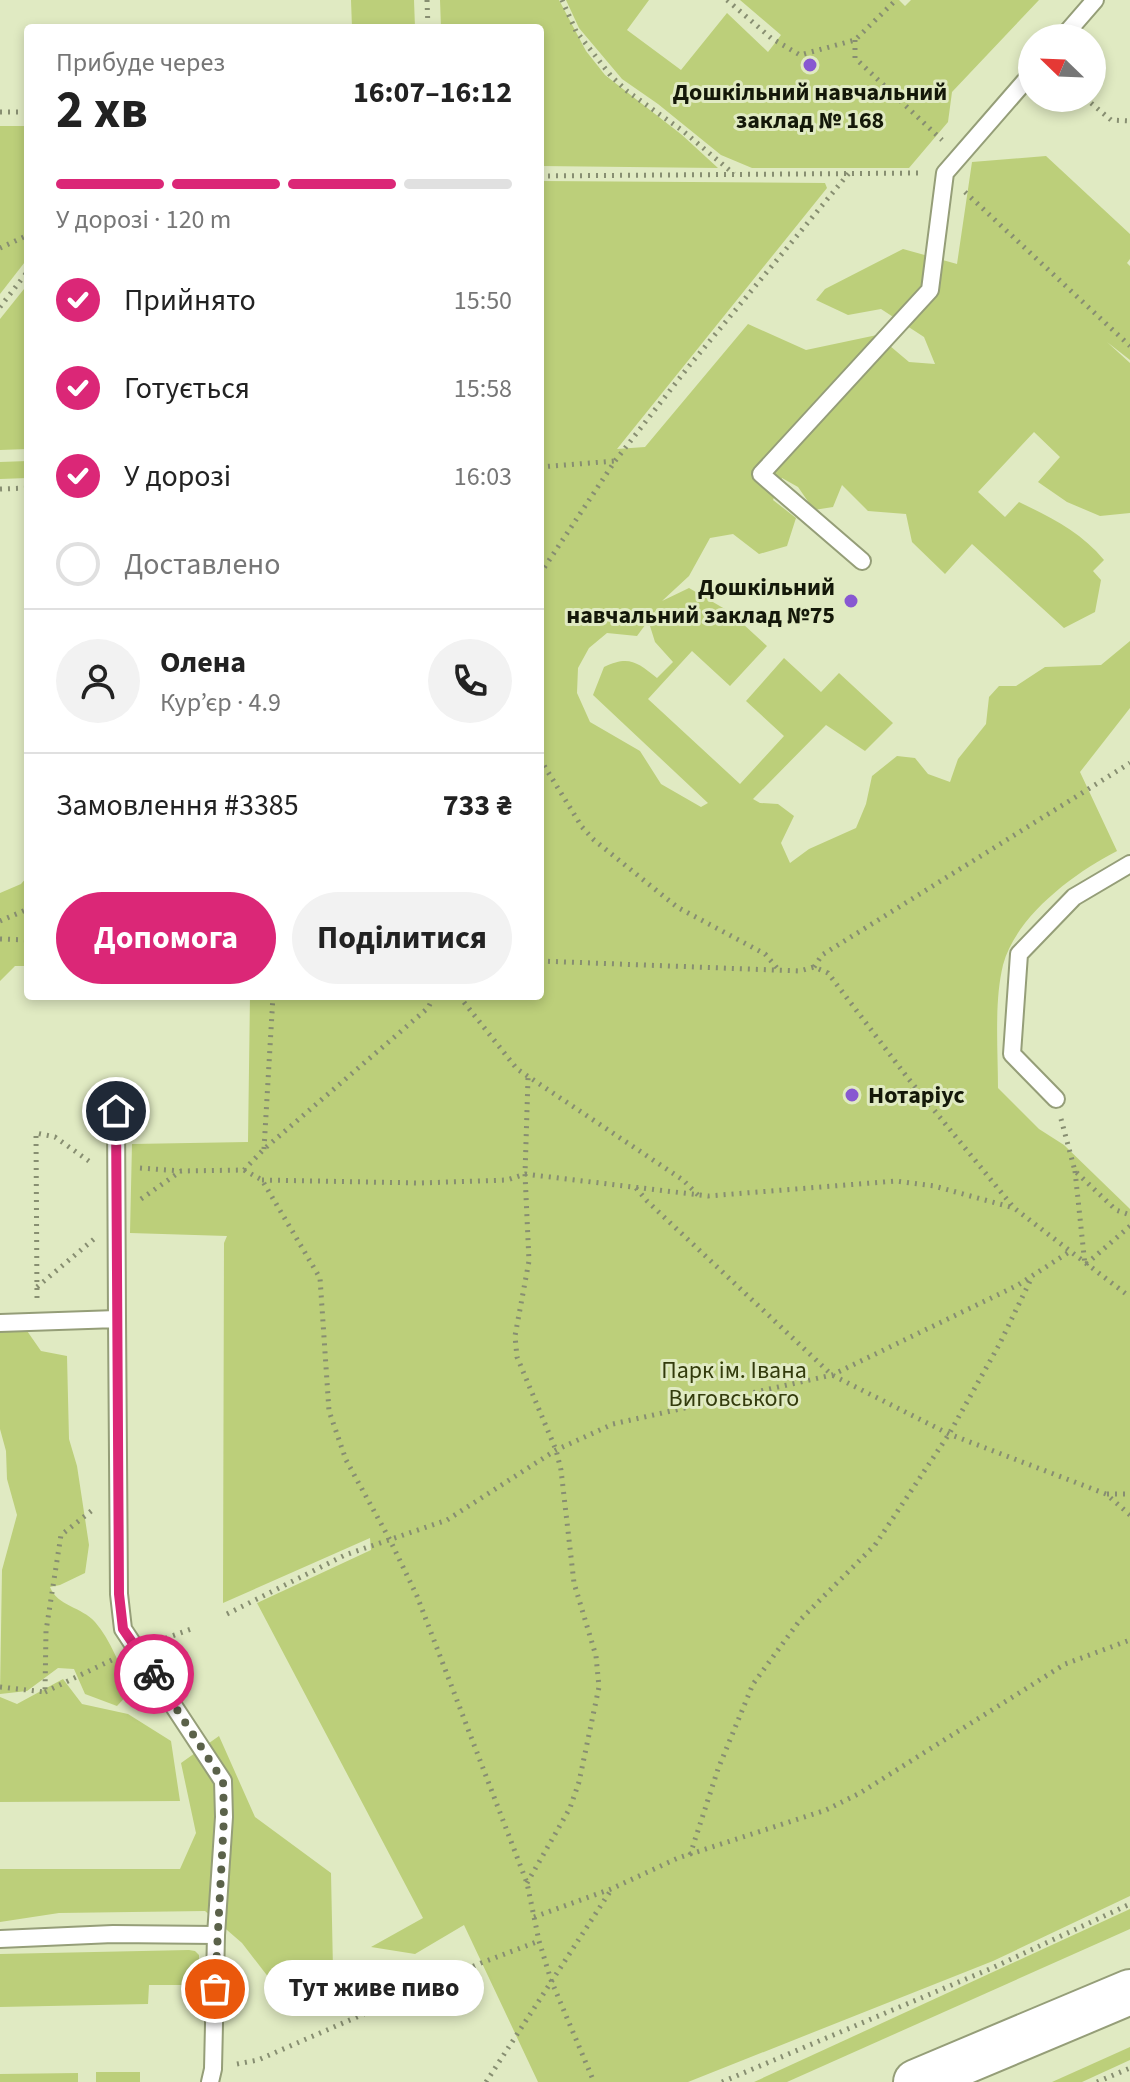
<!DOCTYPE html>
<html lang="uk">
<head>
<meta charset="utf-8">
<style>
	body { margin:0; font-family:"Source Sans 3",sans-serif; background:#f2f2f2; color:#222; height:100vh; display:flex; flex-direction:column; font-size:30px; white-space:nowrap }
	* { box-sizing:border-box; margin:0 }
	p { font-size:26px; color:#767676 }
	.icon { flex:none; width:44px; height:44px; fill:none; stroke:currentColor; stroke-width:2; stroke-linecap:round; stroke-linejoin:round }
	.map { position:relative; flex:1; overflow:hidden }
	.details { position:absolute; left:24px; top:24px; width:520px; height:976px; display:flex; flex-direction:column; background:#fff; border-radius:8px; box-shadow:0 4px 12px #0003 }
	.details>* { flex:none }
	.needle { width:52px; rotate:293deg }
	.fabs { position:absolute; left:1018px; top:24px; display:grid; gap:16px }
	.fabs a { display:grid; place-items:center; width:88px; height:88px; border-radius:50%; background:#fff; box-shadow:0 4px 12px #0003; font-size:40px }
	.pin { position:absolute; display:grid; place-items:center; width:68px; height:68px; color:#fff; margin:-34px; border:4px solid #fff; border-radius:50%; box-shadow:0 2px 8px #0007 }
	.courier { position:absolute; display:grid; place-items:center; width:80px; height:80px; margin:-40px; border:6px solid #db2777; border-radius:50%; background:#fff; color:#222; box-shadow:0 2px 10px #0007 }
	.bubble { position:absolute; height:56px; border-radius:28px; background:#fff; box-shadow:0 4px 12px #0003; font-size:26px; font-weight:700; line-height:56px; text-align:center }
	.head em { font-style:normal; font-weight:700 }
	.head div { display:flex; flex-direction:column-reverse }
	.head { display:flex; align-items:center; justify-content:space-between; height:136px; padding:0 32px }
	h1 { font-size:52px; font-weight:700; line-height:60px }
	.bar { display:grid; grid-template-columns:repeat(4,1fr); gap:12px 8px; align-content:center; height:96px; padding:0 32px }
	.bar i { height:10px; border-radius:6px; background:#e0e0e0 }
	.bar .on { background:#db2777 }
	.bar p { grid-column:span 4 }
	.line { display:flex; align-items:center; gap:20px; padding:0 32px; border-top:2px solid #e0e0e0 }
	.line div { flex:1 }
	.round { display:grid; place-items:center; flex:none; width:84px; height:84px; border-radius:42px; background:#f2f2f2 }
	ol { padding:0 32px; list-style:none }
	li { display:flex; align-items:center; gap:24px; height:88px }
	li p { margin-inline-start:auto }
	li .icon { padding:8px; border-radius:50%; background:#db2777; color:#fff; stroke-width:4 }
	li:last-child { color:#767676 }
	li i { width:44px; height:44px; border:4px solid #e0e0e0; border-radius:50% }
	.button { display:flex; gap:16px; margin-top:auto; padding:16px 32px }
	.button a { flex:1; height:92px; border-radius:48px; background:#db2777; color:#fff; font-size:32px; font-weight:700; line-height:92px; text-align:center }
	.button a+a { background:#f2f2f2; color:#222 }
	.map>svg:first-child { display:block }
	.green { fill:#bccf7a; fill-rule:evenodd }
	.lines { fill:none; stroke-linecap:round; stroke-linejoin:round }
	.service-casing { stroke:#959e78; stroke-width:20 }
	.secondary-casing { stroke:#959e78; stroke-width:48 }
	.path { stroke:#878e71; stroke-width:5; stroke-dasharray:2 6; stroke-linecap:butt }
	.service { stroke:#fff; stroke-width:16 }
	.secondary { stroke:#fff; stroke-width:44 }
	.done { stroke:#5b624a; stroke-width:8; stroke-dasharray:0 14.4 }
	.route { stroke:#db2777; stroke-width:10 }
	.poi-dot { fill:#8858d1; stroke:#e0eac2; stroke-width:3 }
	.labels { text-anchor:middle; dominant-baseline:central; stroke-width:6; stroke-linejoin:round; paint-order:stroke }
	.poi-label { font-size:24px; font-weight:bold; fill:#141809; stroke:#e0eac2 }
	.park-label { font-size:24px; fill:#333b0c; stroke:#e0eac2 }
</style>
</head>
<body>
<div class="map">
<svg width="1130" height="2082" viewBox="0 0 1130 2082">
	<rect width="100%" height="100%" fill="#e0eac2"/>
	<g class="green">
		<polygon points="351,0 414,0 415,28 352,28"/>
		<polygon points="440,0 559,0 586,51 605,75 682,135 718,168 540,166 540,28 441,28"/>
		<polygon points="566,0 649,0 627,30 681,70 727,13 768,52 781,35 740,0 899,0 905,6 911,0 1039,0 952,92 948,122 909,168 752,168 721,155 658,104 622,79 579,28"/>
		<polygon points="0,126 28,126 28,258 0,294"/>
		<path d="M 1046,156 L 1130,234 L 1130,259 L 1127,263 L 1130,266 L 1130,360 L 1107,342 L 1130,363 L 1130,513 L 1100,516 L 1067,502 L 1038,482 L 1060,457 L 1034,432 L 978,492 L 1005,517 L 1019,502 C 1050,517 1081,532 1104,560 L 1093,571 L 1101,580 L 1095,612 L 1064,628 L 972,544 L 945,574 L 912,542 L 906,514 L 868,511 L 842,485 L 833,507 L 814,510 L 798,487 L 782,478 L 773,500 L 796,518 L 787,546 L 759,554 L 733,534 L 710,538 L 689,576 L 662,601 L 689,588 L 730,612 L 767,646 L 730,686 L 692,651 L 648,699 L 740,784 L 784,736 L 746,701 L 784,658 L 821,692 L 839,673 L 893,723 L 865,751 L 826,725 L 753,799 L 760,803 L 778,804 L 794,816 L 781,843 L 790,863 L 809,849 L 856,828 L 866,804 L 872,776 L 897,756 L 915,758 L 928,774 L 950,782 L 958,759 L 986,724 L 989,697 L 999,686 L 1016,686 L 1045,667 L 1101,665 L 1130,641 L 1130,708 L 1080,772 L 1117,851 C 1074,873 1016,916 1003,965 C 994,1002 998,1050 998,1088 L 1039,1129 L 1064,1145 L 1130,1209 L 1130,1896 L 993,1961 L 688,2082 L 538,2082 L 464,1925 L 415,1954 L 371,1947 L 423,1918 L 257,1603 L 371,1550 L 370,1538 L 223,1603 L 224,1243 L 227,1236 L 130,1233 L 132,1144 L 248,1142 L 250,996 L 540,996 L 540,181 L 825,183 L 827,188 L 617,449 L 645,447 L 748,324 L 806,350 L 877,335 L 909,362 L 935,364 L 924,337 L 881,309 L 848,315 L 816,300 L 825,289 L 903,249 L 957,264 L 972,162 ZM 657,609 L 650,626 L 655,642 L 673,662 L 657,678 C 637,662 629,655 604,667 L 593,695 L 708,803 L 701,807 L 661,784 L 640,751 L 590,722 L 577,693 L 578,668 L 589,648 L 607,633 L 637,636 Z"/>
		<polygon points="28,284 28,449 0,450 0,319"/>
		<polygon points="28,461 28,478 0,479 0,462"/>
		<polygon points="28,876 28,966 15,966 0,981 0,893 21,884"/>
		<path d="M 0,1316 L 25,1328 L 41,1351 L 67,1356 L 69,1439 L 77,1466 L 89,1545 L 85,1573 L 60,1585 L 50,1587 C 57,1606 82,1607 95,1622 C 111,1640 121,1669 131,1691 L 117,1706 L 85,1694 L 74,1669 L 58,1668 L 27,1691 L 0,1694 L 2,1570 L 17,1515 L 7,1479 L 6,1451 L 0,1429 Z"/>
		<polygon points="63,1679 82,1704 128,1714 171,1741 180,1801 0,1802 0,1697 17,1704"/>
		<polygon points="219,1736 255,1817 331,1873 333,1970 279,1991 242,1943 205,1911 59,1913 0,1922 0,1869 180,1869 196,1833 181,1763"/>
		<polygon points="1130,1909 1130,1929 787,2082 754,2082"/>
		<polygon points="189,1950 195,1951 199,1955 199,1981 195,1985 149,1985 148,2004 0,2007 0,1954"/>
		<polygon points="1130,2047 1130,2060 1082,2082 1052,2082"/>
		<rect x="96" y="2072" width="44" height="10"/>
		<polygon points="78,2073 78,2082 0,2082 0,2074"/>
	</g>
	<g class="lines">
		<g class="service-casing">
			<g id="service">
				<polyline points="1062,38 1095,0"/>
				<polyline points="862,561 761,474 930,290 945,173 1032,73"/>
				<polyline points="1056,1099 1012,1054 1019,954 1074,897 1130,864"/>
				<polyline points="116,1111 117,1319"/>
				<polyline points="0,1323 117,1319 119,1594 123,1629 223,1781 224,1817 216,1935 213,2069 210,2082"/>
				<polyline points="0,1939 113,1934 216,1935"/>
			</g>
		</g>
		<g class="secondary-casing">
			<polyline id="secondary" points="916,2082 1130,1992"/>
		</g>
		<g class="path">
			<polyline points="427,0 428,28"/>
			<polyline points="562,0 576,31 611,76 627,91 683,131 734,174"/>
			<polyline points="727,0 771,38 800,55 855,40 896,0"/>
			<polyline points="855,40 855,58 942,140"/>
			<polyline points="1085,98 1111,120 1130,121"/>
			<polyline points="0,112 28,112"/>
			<polyline points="540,176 923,173"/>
			<polyline points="965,192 1130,346"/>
			<polyline points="0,248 28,235"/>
			<polyline points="0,307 28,271"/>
			<polyline points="540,467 615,461"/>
			<polyline points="0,489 28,488"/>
			<polyline points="540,574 615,461 689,366 849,173"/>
			<polyline points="540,759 582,827 594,840 677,907 765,954 778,969"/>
			<polyline points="0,921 28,909"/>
			<polyline points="0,939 28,940"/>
			<polyline points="540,961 800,971 814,967 828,973 907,1077 1014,1208 1130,1297"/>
			<polyline points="814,967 822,955 1130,763"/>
			<polyline points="459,996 517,1069 683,1180 698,1195"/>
			<polyline points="1061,1119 1075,1171 1116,1210 1130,1215"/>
			<polyline points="264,1149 273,996"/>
			<polyline points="140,1168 181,1171 244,1170 263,1150 428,1008 434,996"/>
			<polyline points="244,1170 262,1180 320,1278 329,1411 346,1460 390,1540 417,1596 527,1883 539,1941 551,1980 594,2082"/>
			<polyline points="1075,1171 1085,1265 1130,1226"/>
			<polyline points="262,1180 420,1183 507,1180 525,1174 708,1196 896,1181 934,1186 1014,1208"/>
			<polyline points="636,1188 647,1201 832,1375 949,1434 1106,1494 1130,1515"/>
			<polyline points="141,1199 181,1171"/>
			<polyline points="37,1287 94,1239"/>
			<polyline points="37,1298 36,1133 55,1137 93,1164"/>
			<polyline points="1107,1494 1130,1494"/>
			<polyline points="227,1614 345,1555 447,1520 556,1450 613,1424 832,1375 1018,1285 1069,1252"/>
			<polyline points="158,1641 194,1628"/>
			<polyline points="0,1687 45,1692 46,1631 61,1535 95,1508"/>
			<polyline points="45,1692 116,1658"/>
			<polyline points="690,1855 718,1769 753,1684 800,1620 875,1545 949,1434 999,1345 1032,1277"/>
			<polyline points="527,1883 570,1808 579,1782 599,1687 596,1656 574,1583 561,1470 556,1450 517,1357 515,1336 529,1261 525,1174 528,1078"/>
			<polyline points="534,1917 611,1889 678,1858 826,1810 860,1793 1065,1664 1130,1640"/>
			<polyline points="237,2064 258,2060 481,1963 539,1941"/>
			<polyline points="486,2082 611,1890"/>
			<polyline points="722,2082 992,1968 1130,1904"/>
			<polyline points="1097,2082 1130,2068"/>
		</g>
		<use href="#service" class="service"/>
		<use href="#secondary" class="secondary"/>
	</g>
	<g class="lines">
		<polyline class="done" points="154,1674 223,1781 224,1817 215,1989"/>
		<polyline class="route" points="116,1111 119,1594 123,1629 154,1674"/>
	</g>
	<g class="poi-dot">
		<circle cx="810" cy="65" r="8"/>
		<circle cx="851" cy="601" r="8"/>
		<circle cx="852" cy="1095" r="8"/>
	</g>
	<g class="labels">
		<g class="poi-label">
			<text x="810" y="92">Дошкільний навчальний<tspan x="810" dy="28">заклад № 168</tspan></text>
			<text x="835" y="587" text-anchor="end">Дошкільний<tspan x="835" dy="28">навчальний заклад №75</tspan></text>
			<text x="868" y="1095" text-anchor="start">Нотаріус</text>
		</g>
		<g class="park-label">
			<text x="734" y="1370">Парк ім. Івана<tspan x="734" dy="28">Виговського</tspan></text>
		</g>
	</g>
</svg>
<div class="fabs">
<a><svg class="needle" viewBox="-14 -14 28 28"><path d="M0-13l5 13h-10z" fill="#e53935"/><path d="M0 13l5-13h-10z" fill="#767676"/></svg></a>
</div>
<div class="pin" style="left:215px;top:1989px;background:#ea580c"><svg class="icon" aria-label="bag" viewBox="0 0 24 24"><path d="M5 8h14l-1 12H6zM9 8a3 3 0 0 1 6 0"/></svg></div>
<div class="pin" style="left:116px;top:1111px;background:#1f2937"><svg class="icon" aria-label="home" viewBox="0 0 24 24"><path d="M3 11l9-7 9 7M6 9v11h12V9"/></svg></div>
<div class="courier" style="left:154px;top:1674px"><svg class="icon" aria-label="bike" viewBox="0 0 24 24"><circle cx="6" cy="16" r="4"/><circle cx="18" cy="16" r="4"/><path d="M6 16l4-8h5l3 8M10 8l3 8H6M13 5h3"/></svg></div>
<div class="bubble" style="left:264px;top:1960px;width:220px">Тут живе пиво</div>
<section class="details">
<div class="head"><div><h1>2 хв</h1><p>Прибуде через</p></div><em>16:07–16:12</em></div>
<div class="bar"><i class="on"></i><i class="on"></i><i class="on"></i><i></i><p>У дорозі · 120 m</p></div>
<ol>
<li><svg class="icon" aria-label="check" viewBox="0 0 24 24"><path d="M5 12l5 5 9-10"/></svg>Прийнято<p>15:50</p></li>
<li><svg class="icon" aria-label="check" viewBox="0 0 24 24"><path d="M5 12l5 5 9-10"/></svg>Готується<p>15:58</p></li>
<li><svg class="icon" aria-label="check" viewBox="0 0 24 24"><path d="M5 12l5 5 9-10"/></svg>У дорозі<p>16:03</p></li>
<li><i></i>Доставлено</li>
</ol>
<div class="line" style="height:144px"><a class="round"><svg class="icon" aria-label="person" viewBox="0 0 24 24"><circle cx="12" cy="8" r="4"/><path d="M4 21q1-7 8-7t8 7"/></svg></a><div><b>Олена</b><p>Кур’єр · 4.9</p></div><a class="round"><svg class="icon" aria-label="phone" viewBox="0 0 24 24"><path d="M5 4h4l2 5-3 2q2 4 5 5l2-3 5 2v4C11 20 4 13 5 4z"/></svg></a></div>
<div class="line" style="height:104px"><div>Замовлення #3385</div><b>733 ₴</b></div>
<div class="button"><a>Допомога</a><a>Поділитися</a></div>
</section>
</div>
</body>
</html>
